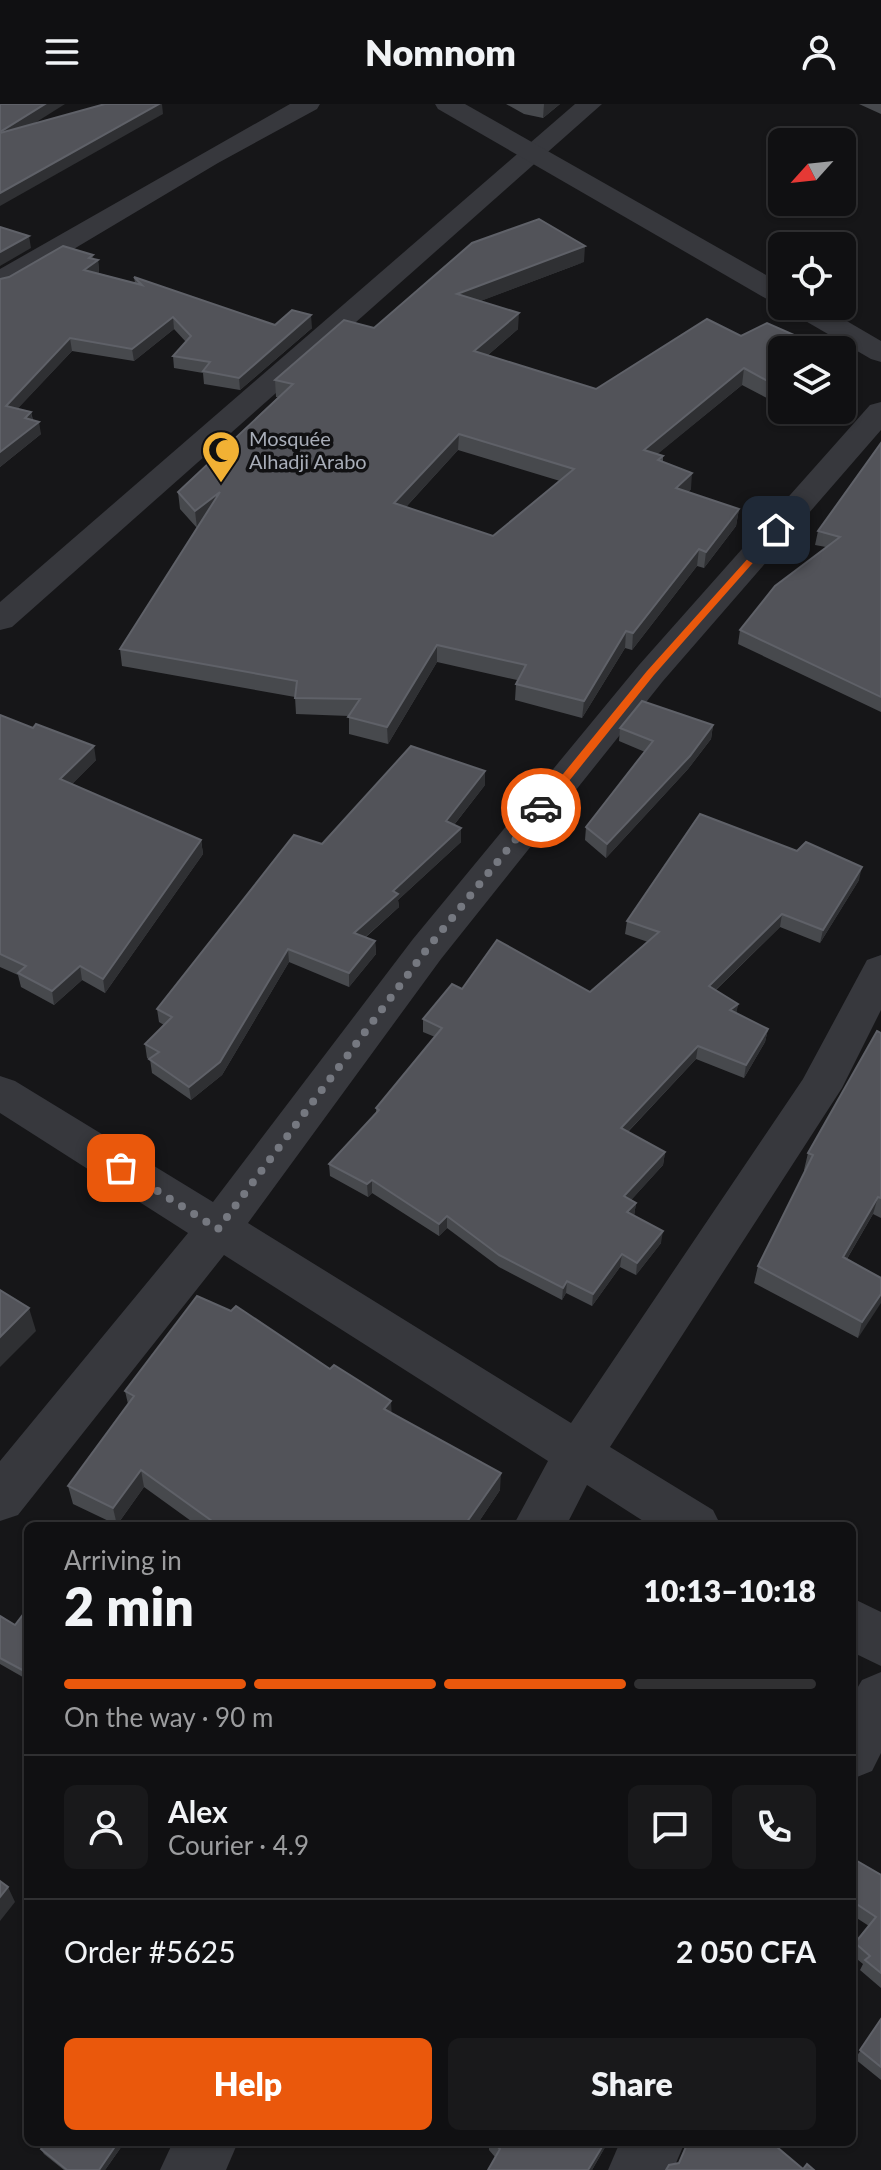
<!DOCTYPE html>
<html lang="en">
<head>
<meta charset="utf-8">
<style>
	body { margin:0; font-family:Lato,sans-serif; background:#19191b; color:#f1f3f6; height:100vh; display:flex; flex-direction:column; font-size:30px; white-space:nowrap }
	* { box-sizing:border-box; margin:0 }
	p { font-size:26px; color:#9c9d9f }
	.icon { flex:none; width:44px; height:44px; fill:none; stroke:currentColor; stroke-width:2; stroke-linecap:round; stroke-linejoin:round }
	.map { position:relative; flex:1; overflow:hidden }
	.side { position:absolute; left:24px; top:1418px; width:832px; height:624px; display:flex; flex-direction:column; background:#101012; border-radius:12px; box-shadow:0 2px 6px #0004,0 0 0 2px #303032 }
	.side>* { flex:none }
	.needle { width:52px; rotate:243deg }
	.fabs { position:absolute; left:768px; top:24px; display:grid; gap:16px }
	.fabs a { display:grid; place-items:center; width:88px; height:88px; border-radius:12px; background:#101012; box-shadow:0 2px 6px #0004,0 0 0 2px #303032; font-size:40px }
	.pin { position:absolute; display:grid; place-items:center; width:68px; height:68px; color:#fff; margin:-34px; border-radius:16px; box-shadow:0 4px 12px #0006 }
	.courier { position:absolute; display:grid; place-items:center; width:80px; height:80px; margin:-40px; border:6px solid #ea580c; border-radius:50%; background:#fff; color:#222; box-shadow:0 2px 10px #0007 }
	.head em { font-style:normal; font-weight:800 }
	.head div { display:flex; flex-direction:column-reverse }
	.head { display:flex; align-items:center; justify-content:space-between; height:136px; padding:0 40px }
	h1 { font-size:52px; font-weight:800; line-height:60px }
	.bar { display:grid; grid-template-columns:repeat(4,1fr); gap:12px 8px; align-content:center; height:96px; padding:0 40px }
	.bar i { height:10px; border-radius:6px; background:#303032 }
	.bar .active { background:#ea580c }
	.bar p { grid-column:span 4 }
	.line { display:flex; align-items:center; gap:20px; padding:0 40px; border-top:2px solid #303032 }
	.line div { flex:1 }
	.round { display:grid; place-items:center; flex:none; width:84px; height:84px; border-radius:12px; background:#19191b }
	.cta { display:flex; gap:16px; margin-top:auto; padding:16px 40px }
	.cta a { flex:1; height:92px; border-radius:12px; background:#ea580c; color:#fff; font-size:32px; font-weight:800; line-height:92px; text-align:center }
	.cta a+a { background:#19191b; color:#f1f3f6 }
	header { display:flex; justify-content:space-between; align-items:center; height:104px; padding:0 40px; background:#101012; font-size:36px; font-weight:800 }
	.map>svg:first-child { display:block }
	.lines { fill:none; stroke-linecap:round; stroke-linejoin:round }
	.minor { fill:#37383d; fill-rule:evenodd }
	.tertiary { fill:#37383d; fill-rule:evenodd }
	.wall { fill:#47494d; fill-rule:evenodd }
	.shaded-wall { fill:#2f3033 }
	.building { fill:#525359; stroke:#5f6168; stroke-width:2; fill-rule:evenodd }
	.route { fill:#ea580c }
	.done { stroke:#757880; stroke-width:8; stroke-dasharray:0 14.4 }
	.labels { text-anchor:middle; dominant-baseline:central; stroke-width:7; stroke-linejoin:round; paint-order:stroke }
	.far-poi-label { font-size:20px; fill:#a8adb8; stroke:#111113; text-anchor:start }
</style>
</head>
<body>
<header><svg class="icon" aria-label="menu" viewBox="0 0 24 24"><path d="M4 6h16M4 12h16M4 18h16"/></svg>Nomnom<svg class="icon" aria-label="person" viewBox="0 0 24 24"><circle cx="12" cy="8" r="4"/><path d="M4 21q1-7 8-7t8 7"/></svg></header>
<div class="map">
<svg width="881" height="2066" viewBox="0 0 881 2066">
	<rect width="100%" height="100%" fill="#161618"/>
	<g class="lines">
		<g class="minor">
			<polygon points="290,0 320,0 317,5 218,59 10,183 0,185 0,165"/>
			<polygon points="575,0 602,0 12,523 0,526 0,498"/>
			<polygon points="881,298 881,326 663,577 441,855 248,1119 571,1319 803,975 867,856 881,851 881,906 842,984 610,1343 713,1406 721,1422 651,1422 587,1381 566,1422 513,1422 548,1357 224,1151 18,1411 0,1417 0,1357 188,1129 0,1009 0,972 15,977 213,1098 413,835 639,561 870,301"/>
			<polygon points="852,1494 881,1508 881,1562 852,1548"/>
			<polygon points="881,1568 881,1649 872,1667 852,1675 852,1593 862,1576"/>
			<polygon points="173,2038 238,2038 226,2066 160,2066"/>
			<polygon points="620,2038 685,2038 673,2066 608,2066"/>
		</g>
		<g class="tertiary">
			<polygon points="435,0 465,0 782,180 782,200 772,198 438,5"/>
			<polygon points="786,202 821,202 881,237 881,258 871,255 790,208"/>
		</g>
	</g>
	<g class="wall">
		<polygon points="506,0 560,0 543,14 524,10"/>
		<polygon points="859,0 881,0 881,10"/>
		<polygon points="93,151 93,155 98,156 99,168 98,169 135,179 134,173 275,221 312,224 240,286 204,280 203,269 174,264 173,252 186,238 174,225 134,257 72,247 17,305 31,308 33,316 41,330 0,363 0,175 9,173"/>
		<path d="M 584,158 L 480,197 L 518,225 L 488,251 L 596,285 L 741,232 L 782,246 L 782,302 L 742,281 L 657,350 L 663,352 L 663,358 L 691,385 L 688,388 L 739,405 L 736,422 L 704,464 L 697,462 L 632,546 L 625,544 L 582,614 L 515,596 L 516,580 L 517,576 L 437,558 L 388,640 L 349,630 L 349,612 L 296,610 L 295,593 L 122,562 L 120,545 L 197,424 L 180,405 L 178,388 L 278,293 L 276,293 L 275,276 L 374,224 ZM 458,346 L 560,377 L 493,432 L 406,403 Z"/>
		<polygon points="881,339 881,608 738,540 740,526 826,443 815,441 818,427"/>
		<polygon points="0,611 96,656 72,680 201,736 203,750 105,889 82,876 54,901 21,883 18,871 0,863"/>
		<polygon points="713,621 711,635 688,665 606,754 585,736 586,723 645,648 619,637 620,624"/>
		<polygon points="485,681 454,721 461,738 398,796 399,803 366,833 375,837 376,850 349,883 289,858 222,971 191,996 152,969 150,955 147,954 145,940 164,921 159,918 157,905 322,740"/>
		<polygon points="859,776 820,839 780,823 716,886 738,900 736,909 768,925 765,938 744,974 696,955 628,1028 665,1048 663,1061 631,1096 636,1099 634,1112 661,1139 636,1171 620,1163 592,1202 566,1189 562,1196 499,1163 447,1124 439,1132 372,1089 368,1093 330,1072 329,1060 376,1010 376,1004 435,933 423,928 423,915 462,885 590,888 648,838 625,830 627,817"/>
		<polygon points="881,929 881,1114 873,1110 847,1155 881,1174 858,1234 754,1179 758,1162 805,1067 804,1066 808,1049"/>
		<polygon points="125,1287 391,1309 500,1386 476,1422 198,1422 144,1383 117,1421 73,1400 68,1382 128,1300"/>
		<polygon points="28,1504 28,1576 0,1560 0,1512 15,1521"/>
		<polygon points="852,1754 881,1771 881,1884 860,1866 863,1860 852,1851 852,1845 855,1839 869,1822 852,1811"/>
		<polygon points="881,1915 881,1976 855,1955"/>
		<polygon points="46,2038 124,2038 124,2039 105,2066 64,2066 44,2050 41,2045"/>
		<polygon points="484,2038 608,2038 592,2066 488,2066 495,2053 489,2046 489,2043"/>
	</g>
	<g class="shaded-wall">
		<polygon points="45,0 65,0 0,41 0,28"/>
		<polygon points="159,0 162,0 163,10 0,102 0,89"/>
		<polygon points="544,0 560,0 543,14"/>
		<polygon points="29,132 31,144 0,162 0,148"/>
		<polygon points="585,142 584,158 457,206 457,190"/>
		<polygon points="93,151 94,159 98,156 99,168 85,178 84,166 89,154"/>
		<polygon points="519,209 518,225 474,263 474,247"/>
		<polygon points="311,211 312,224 240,286 239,274"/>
		<polygon points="173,213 174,225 134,257 132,245"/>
		<polygon points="70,234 72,247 8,315 6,302"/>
		<polygon points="853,257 850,274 842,277 842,262"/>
		<polygon points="744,264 742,281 643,362 644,346"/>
		<polygon points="31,308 33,321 25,314"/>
		<polygon points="39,318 41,330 0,363 0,348"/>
		<polygon points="459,330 458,346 394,416 394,399"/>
		<polygon points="692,369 691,385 675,401 676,384"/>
		<polygon points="220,388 197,424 195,407"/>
		<polygon points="739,405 736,422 704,464 706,448"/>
		<polygon points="699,445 697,462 632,546 633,529"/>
		<polygon points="626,527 625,544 582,614 584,597"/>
		<polygon points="437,541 437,558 388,640 387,623"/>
		<polygon points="713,621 711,635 688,665 606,754 607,740"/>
		<polygon points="94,642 96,656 63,689 60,675"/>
		<polygon points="485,667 485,681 446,731 446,717"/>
		<polygon points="461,724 461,738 398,796 399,803 355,842 354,829 393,787"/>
		<polygon points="201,736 203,750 105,889 103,875"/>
		<polygon points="862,763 859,776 820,839 823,826"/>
		<polygon points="782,810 780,823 707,894 709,882"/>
		<polygon points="375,837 376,850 349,883 349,869"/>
		<polygon points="288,845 289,858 222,971 191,996 189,983"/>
		<polygon points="80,862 82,876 54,901 52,887"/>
		<polygon points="738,900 736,912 730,906"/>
		<polygon points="768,925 765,938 744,974 746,961"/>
		<polygon points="698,942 696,955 619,1037 621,1024"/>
		<polygon points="665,1048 663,1061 623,1105 624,1092"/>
		<polygon points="372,1076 372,1089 368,1093 367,1080"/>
		<polygon points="878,1093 873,1110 838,1170 843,1153"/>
		<polygon points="636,1099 634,1112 627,1108"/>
		<polygon points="447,1112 447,1124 439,1132 439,1120"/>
		<polygon points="663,1127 661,1139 636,1171 637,1159"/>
		<polygon points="622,1150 620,1163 592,1202 593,1190"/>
		<polygon points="567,1177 566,1189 562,1196 563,1184"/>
		<polygon points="881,1190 881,1199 858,1234 862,1218"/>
		<polygon points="29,1204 36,1227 0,1263 0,1233"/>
		<polygon points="391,1297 392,1315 384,1305"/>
		<polygon points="141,1366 144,1383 117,1421 113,1404"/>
		<polygon points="501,1369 500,1386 476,1422 464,1422"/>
		<polygon points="8,1783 15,1798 0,1817 0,1793"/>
		<polygon points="118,2038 124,2039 105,2066 99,2066"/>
		<polygon points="605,2038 608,2038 592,2066 588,2066"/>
	</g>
	<g class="building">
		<polygon points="0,0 45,0 0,28"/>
		<polygon points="105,0 159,0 0,89 0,29"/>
		<path d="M 539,115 L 585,142 L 457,190 L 519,209 L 474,247 L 596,285 L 707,215 L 741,232 L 767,219 L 828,246 L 782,246 L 782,285 L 744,264 L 644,346 L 663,352 L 658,356 L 692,369 L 676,384 L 739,405 L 706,448 L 699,445 L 633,529 L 626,527 L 584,597 L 516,580 L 526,561 L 437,541 L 387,623 L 348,613 L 360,595 L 295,594 L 297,577 L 120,545 L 220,388 L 195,407 L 178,388 L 293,280 L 275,276 L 344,216 L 374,224 L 472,139 ZM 459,330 L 574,365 L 493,432 L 394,399 Z"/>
		<polygon points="0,123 29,132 0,148"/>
		<polygon points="63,142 93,151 89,154 98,156 84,166 142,181 134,173 275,221 292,206 311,211 239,274 203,267 210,258 173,252 191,232 173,213 132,245 70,234 6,302 31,308 25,314 39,318 0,348 0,175 9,173"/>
		<polygon points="842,252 853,257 842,262"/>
		<polygon points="881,339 881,593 740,526 775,482 840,433 818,427"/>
		<polygon points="642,597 713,621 690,652 607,740 586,723 653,637 620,624"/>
		<polygon points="0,611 33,624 36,620 94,642 60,675 201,736 103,875 80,862 52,887 18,869 26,862 0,850"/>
		<polygon points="411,642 485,667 446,717 461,724 393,787 398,790 354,829 375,837 349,869 288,845 220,958 189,983 149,955 159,948 145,940 172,913 157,905 294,731 322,740"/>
		<polygon points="700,710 797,747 806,738 862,763 823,826 782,810 709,882 738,900 730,906 768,925 746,961 698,942 621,1024 665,1048 624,1092 636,1099 627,1108 663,1127 637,1159 622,1150 593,1190 567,1177 563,1184 499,1151 447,1112 439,1120 372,1076 367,1080 329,1060 379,1006 376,1004 442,924 423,915 452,880 462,885 497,836 590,888 659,828 627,817"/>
		<polygon points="877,927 881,929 881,1094 878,1093 843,1153 881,1174 881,1190 862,1218 758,1162 813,1051 808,1049"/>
		<polygon points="0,1186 29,1204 0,1233"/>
		<polygon points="197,1192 231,1207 236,1202 330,1265 334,1261 391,1297 384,1305 501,1369 464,1422 219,1422 141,1366 113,1404 68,1382 134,1292 125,1287"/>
		<polygon points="28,1504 28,1569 0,1554 0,1512 15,1521"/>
		<polygon points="852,1754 881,1771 881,1869 865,1856 870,1852 855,1839 876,1813 852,1797"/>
		<polygon points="0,1777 8,1783 0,1793"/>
		<polygon points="881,1915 881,1963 860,1946"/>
		<polygon points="46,2038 118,2038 99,2066 67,2066 41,2045"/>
		<polygon points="493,2038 605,2038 588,2066 488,2066 500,2045"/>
		<polygon points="688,2038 771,2038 803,2065 807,2060 814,2066 666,2066 669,2061 679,2059"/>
	</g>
	<polygon class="route" points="776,423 780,428 654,571 545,707 537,707 537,702 647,567"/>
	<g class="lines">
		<polyline class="done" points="121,1064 218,1125 427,845 541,704"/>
	</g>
	<defs>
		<g id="mosque-pin" transform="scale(2)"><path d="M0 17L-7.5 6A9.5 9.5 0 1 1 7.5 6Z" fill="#f2b134" stroke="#111113"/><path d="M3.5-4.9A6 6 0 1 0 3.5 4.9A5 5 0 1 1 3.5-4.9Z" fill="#111"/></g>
	</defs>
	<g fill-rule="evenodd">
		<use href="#mosque-pin" x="221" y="346"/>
	</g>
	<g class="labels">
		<g class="far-poi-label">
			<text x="249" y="334">Mosquée<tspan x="249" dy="23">Alhadji Arabo</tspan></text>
		</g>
	</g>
</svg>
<div class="fabs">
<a><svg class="needle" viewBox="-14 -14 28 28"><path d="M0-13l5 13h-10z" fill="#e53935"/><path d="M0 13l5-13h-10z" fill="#9c9d9f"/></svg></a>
<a><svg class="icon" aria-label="locate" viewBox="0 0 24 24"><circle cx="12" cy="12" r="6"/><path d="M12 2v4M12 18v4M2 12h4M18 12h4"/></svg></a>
<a><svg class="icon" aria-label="layers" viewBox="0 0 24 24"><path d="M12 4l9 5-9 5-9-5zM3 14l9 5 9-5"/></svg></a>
</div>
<div class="pin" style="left:121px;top:1064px;background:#ea580c"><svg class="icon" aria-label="bag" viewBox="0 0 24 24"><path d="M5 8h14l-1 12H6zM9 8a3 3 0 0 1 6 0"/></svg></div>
<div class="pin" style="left:776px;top:426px;background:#1f2937"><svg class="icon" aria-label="home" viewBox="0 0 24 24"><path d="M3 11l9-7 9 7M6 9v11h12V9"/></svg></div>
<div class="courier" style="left:541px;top:704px"><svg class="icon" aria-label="car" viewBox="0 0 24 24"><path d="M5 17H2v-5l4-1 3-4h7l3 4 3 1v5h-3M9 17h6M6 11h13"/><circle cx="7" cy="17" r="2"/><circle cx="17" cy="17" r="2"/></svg></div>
<section class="side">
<div class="head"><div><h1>2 min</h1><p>Arriving in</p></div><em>10:13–10:18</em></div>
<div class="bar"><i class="active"></i><i class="active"></i><i class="active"></i><i></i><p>On the way · 90 m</p></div>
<div class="line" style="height:144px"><a class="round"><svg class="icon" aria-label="person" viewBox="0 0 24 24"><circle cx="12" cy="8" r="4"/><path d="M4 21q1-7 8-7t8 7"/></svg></a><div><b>Alex</b><p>Courier · 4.9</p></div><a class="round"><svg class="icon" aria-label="chat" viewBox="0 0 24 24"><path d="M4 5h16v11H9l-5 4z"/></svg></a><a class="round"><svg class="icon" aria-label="phone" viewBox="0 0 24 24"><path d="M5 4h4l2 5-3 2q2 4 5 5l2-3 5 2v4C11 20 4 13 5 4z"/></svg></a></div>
<div class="line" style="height:104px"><div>Order #5625</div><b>2 050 CFA</b></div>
<div class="cta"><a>Help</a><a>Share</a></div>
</section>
</div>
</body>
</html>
